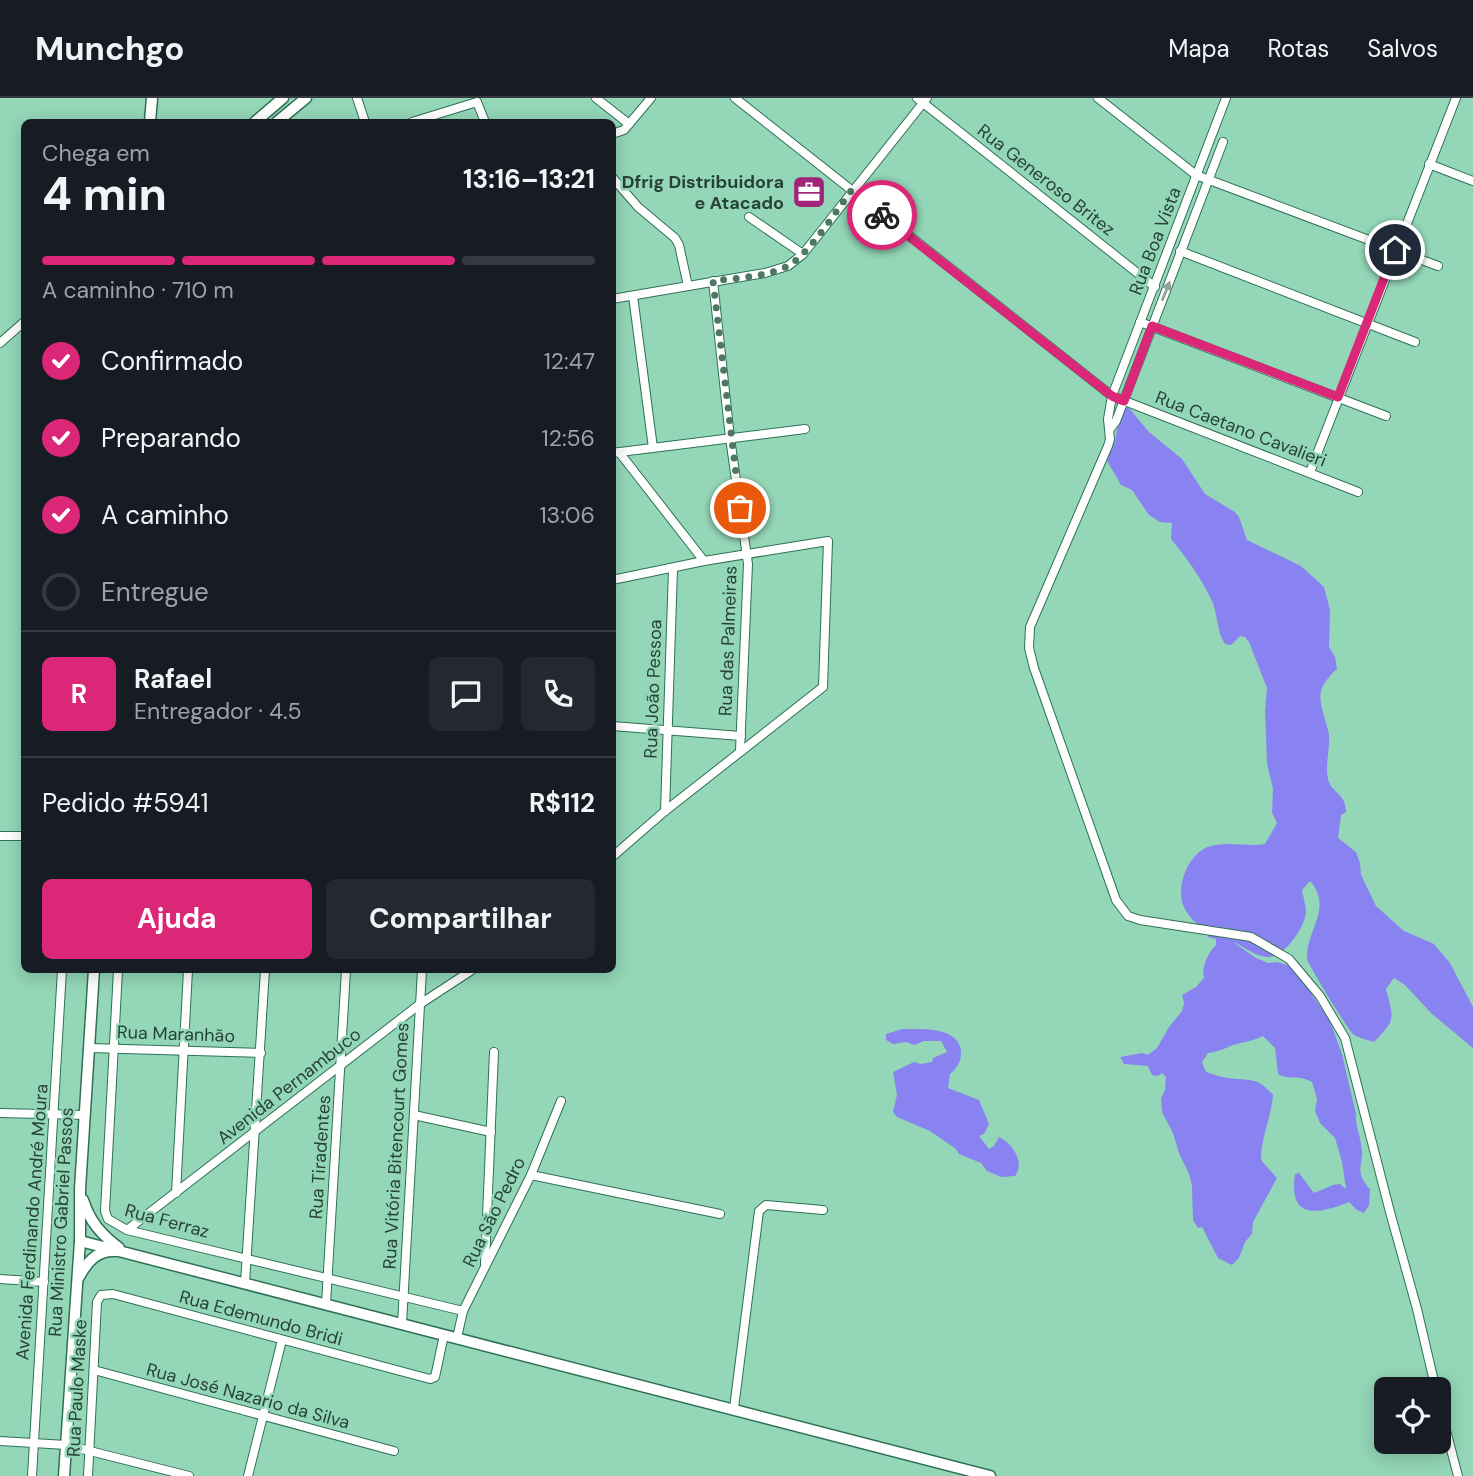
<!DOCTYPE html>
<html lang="pt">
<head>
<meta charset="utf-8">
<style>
	body { margin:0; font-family:"DM Sans",sans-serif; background:#242831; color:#f1f3f6; height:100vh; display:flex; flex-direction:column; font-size:26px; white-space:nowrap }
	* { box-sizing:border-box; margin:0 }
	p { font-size:23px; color:#9ea1a6 }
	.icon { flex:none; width:38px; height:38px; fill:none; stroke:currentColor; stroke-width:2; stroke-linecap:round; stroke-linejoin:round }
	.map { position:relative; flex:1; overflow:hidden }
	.sheet { position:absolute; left:21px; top:21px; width:595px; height:854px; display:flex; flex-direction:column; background:#171b24; border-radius:10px; box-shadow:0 4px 18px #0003 }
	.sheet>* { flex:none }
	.tools { position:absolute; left:1374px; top:1279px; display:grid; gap:14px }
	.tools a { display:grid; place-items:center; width:77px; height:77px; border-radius:10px; background:#171b24; box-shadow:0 4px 18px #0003; font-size:35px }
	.pin { position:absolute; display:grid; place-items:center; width:60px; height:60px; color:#fff; margin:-30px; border:4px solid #fff; border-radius:50%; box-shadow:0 2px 7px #0007 }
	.courier { position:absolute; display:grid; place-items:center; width:70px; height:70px; margin:-35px; border:5px solid #db2777; border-radius:50%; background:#fff; color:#222; box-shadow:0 2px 9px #0007 }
	.headline em { font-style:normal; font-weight:700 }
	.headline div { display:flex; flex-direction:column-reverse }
	.headline { display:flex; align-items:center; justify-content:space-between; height:119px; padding:0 21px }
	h1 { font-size:46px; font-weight:700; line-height:52px }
	.bar { display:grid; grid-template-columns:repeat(4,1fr); gap:10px 7px; align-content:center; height:84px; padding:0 21px }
	.bar i { height:9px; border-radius:5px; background:#363941 }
	.bar .current { background:#db2777 }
	.bar p { grid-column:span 4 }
	.line { display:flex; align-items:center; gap:18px; padding:0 21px; border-top:2px solid #363941 }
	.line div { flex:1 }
	.round { display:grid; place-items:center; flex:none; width:74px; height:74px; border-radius:10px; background:#242831 }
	ol { padding:0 21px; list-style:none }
	li { display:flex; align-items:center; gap:21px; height:77px }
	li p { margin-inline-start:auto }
	li .icon { padding:7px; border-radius:50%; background:#db2777; color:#fff; stroke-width:4 }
	li:last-child { color:#9ea1a6 }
	li i { width:38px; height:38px; border:4px solid #363941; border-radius:50% }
	.primary-button { display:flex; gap:14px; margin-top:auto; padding:14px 21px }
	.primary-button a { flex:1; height:80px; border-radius:10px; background:#db2777; color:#fff; font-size:28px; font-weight:700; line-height:80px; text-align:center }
	.primary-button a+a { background:#242831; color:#f1f3f6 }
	header { display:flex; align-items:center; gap:42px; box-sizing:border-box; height:98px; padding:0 35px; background:#171b24; border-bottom:2px solid #363941 }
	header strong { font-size:33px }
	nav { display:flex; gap:38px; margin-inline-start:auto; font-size:24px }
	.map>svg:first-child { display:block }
	.forest { fill:#8983f2 }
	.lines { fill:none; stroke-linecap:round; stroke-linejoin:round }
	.street-casing { stroke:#2e7155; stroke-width:10 }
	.secondary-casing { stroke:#2e7155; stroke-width:13 }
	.street { stroke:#fff; stroke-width:8 }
	.secondary { stroke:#fff; stroke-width:10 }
	.oneway { fill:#93a19a }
	.done { stroke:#4d7764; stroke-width:7; stroke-dasharray:0 12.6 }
	.route { stroke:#db2777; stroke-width:9 }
	.labels { text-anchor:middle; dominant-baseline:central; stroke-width:5; stroke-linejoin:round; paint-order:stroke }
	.street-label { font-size:18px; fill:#274336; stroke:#94d7b8 }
	.poi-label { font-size:18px; font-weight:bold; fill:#274336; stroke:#94d7b8; text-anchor:end }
</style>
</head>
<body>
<header>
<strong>Munchgo</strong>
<nav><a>Mapa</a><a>Rotas</a><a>Salvos</a></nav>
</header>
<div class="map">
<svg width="1473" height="1378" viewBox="0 0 1473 1378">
	<rect width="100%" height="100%" fill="#94d7b8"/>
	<g class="forest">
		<path d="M 1123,310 L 1129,310 L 1149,334 L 1182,361 L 1205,396 L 1235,414 L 1239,419 L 1247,442 L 1301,468 L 1324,489 L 1330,512 L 1329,549 L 1335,559 L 1337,571 C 1330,577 1324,584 1321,593 C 1318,605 1327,624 1329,637 C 1330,651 1325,668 1328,681 C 1332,696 1346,695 1346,714 L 1341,717 L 1338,740 L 1356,754 L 1360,765 L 1361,777 L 1376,808 L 1404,833 L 1434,846 L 1450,865 L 1473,909 L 1473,950 L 1432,916 L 1405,887 L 1394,880 L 1386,891 C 1394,922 1396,921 1374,944 C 1368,942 1358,940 1353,936 C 1348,932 1308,866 1307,861 C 1305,833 1334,811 1310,783 L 1302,792 C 1303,798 1306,807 1306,814 C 1305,829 1285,858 1269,859 C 1257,860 1244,848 1233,844 L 1256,860 L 1268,865 L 1277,864 L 1291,868 L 1295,872 L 1330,923 L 1342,956 L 1356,1016 C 1355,1029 1362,1041 1362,1055 C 1362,1063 1359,1070 1361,1077 C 1363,1083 1366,1087 1370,1091 L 1369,1107 L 1364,1115 L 1357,1112 L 1349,1104 C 1319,1116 1288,1123 1295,1076 L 1299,1075 L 1314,1095 L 1333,1087 L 1340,1086 L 1346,1091 L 1342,1064 L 1335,1040 L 1320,1025 L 1315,1013 L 1317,1001 L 1312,984 C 1298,976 1290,983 1278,976 L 1275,950 L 1263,938 C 1255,942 1249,943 1241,945 C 1229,947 1221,954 1208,955 L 1202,964 L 1206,974 C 1213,976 1220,979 1228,980 C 1249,983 1257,978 1273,997 C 1271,1020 1261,1039 1261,1062 L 1277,1080 L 1253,1124 L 1252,1136 L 1245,1144 L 1239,1160 L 1232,1167 L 1218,1160 L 1202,1129 L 1198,1130 L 1193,1122 L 1192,1088 L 1189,1076 L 1179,1055 L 1173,1035 L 1162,1014 L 1161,1000 L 1165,992 L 1166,979 L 1162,975 L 1158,978 L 1152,977 L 1148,968 L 1124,966 L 1120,959 L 1142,955 L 1148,957 L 1157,950 L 1169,929 L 1182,913 L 1184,905 L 1182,897 L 1196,889 L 1204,880 C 1201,869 1208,855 1216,847 L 1216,841 L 1208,839 L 1208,836 C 1199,828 1187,818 1183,807 C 1176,786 1189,754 1211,748 C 1230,743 1247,749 1265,746 L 1277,725 L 1272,715 L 1273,691 L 1267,665 L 1265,613 L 1267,590 L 1249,544 L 1245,539 L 1240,538 L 1231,547 L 1225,546 C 1216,532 1218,517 1212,503 C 1202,481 1186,459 1171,441 L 1172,425 L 1160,424 L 1149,417 L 1132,392 L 1121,387 L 1106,361 L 1115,344 L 1120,315 Z"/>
		<path d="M 902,931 C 920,931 957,928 961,952 C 962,962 958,969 950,976 L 948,990 L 979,1002 L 989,1026 L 984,1036 L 979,1038 L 989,1051 L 994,1048 L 999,1039 C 1013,1046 1025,1064 1015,1078 L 1001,1079 L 987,1073 L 981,1065 L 959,1056 L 956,1051 L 930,1033 L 897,1019 L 893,1014 L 897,997 L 893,974 L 914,964 L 921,966 L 932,964 L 933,960 L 947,954 L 941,943 L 924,943 L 914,947 L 906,944 L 893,946 L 886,942 L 886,936 Z"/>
	</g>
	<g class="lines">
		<g class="street-casing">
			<g id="street">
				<polyline points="357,0 365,24"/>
				<polyline points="596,0 629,26"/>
				<polyline points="735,0 1112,298 1358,394"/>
				<polyline points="917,0 1155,189"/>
				<polyline points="1098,0 1196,77 1438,168"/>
				<polyline points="1226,0 1112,298 1108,321 1110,341 1108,348 1030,529 1029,550 1034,570 1116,802 1128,818 1140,822 1251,839 1289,861 1320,898 1345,940 1390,1114 1417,1211 1436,1292"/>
				<polyline points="412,24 477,4 485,24"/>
				<polyline points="612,36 624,32 651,0"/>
				<polyline points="1429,66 1473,83"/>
				<polyline points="612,79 638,109 675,140 679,147 688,188"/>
				<polyline points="749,119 803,156"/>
				<polyline points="1180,153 1415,244"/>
				<polyline points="713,183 730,340 748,466 740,653"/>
				<polyline points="633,198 653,350"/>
				<polyline points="612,201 765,175 788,168 803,156 927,0"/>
				<polyline points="1140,224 1386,318"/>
				<polyline points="0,245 24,224"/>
				<polyline points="1110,331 1116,323 1223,44"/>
				<polyline points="619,354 704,463"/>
				<polyline points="612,355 805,331"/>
				<polyline points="1310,374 1456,0"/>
				<polyline points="612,482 704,463 828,443 823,589 665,713 612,759"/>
				<polyline points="612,628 741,638"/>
				<polyline points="665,713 673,471"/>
				<polyline points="0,738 24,738"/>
				<polyline points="118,872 105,1113 108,1121 127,1132 463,1213"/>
				<polyline points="89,950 261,955"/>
				<polyline points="0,1015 85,1017"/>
				<polyline points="414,1017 491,1034"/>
				<polyline points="531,1077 720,1116"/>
				<polyline points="176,1095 188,872"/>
				<polyline points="127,1132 420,906 472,872"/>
				<polyline points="485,1165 494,954"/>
				<polyline points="0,1181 44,1184"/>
				<polyline points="245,1185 265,872"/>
				<polyline points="326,1206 346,872"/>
				<polyline points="402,1226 422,872"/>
				<polyline points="457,1240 463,1213 531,1077 561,1003"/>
				<polyline points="94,1272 394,1353"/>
				<polyline points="1438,1302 1458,1378"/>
				<polyline points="734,1310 759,1113 766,1107 823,1112"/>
				<polyline points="0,1343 66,1347 189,1378"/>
				<polyline points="32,1378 62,872"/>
				<polyline points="88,1378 97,1204 101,1197 113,1196 430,1281 435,1279 444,1237"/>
				<polyline points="248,1378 282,1242"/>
			</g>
		</g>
		<g class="secondary-casing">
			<g id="secondary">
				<polyline points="150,24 152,0"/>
				<polyline points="255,24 283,0"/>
				<polyline points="277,24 306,0"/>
				<path d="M 83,1102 C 90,1124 101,1136 119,1150"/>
				<polyline points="80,1143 990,1378"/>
				<path d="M 79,1179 C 87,1164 97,1152 115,1153"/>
				<polyline points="64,1378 80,1143 80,1091 94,872"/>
			</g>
		</g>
		<use href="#street" class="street"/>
		<use href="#secondary" class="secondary"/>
	</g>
	<defs><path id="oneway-solid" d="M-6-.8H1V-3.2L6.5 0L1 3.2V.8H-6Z" transform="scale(1.75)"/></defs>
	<use class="oneway" href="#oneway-solid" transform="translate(1166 193) rotate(-68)"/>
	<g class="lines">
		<path class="done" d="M 740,410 L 713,183 C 737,180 766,179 788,168 C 809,156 836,113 851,93 L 882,117"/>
		<polyline class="route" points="882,117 1112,298 1124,303 1152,228 1338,299 1395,152"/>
	</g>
	<defs>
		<g id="office-square" transform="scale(1.75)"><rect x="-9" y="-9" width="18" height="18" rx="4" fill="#a0257a" stroke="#94d7b8"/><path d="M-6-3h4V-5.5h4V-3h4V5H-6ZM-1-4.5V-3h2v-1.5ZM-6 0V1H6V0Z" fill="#fff"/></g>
	</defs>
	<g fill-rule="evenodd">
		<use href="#office-square" x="809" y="94"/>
	</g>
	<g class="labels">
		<g class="street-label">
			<text transform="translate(1046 82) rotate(38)">Rua Generoso Britez</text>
			<text transform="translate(1155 143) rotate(-69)">Rua Boa Vista</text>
			<text transform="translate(1241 331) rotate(21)">Rua Caetano Cavalieri</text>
			<text transform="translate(728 543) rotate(-88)">Rua das Palmeiras</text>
			<text transform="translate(653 591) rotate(-88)">Rua João Pessoa</text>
			<text transform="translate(176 936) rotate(2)">Rua Maranhão</text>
			<text transform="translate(289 988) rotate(-38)">Avenida Pernambuco</text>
			<text transform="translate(396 1048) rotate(-87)">Rua Vitória Bitencourt Gomes</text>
			<text transform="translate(320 1059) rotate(-86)">Rua Tiradentes</text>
			<text transform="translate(494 1114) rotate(-64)">Rua São Pedro</text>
			<text transform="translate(167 1123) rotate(15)">Rua Ferraz</text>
			<text transform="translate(32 1124) rotate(-86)">Avenida Ferdinando André Moura</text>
			<text transform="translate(61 1124) rotate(-87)">Rua Ministro Gabriel Passos</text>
			<text transform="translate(261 1220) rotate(15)">Rua Edemundo Bridi</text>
			<text transform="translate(77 1290) rotate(-87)">Rua Paulo Maske</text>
			<text transform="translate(248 1298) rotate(15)">Rua José Nazario da Silva</text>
		</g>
		<g class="poi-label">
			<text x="784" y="84">Dfrig Distribuidora<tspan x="784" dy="21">e Atacado</tspan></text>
		</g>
	</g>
</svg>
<div class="tools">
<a><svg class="icon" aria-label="locate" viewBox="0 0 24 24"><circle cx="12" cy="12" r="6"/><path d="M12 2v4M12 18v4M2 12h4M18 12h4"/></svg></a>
</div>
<div class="pin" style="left:740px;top:410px;background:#ea580c"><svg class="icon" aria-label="bag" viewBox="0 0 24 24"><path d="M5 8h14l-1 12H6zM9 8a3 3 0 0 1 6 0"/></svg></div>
<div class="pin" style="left:1395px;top:152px;background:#1f2937"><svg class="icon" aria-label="home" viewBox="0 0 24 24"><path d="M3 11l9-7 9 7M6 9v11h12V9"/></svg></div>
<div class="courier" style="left:882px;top:117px"><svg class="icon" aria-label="bike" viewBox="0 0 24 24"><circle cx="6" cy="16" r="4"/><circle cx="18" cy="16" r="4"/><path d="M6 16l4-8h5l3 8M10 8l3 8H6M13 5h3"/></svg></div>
<section class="sheet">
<div class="headline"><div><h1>4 min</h1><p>Chega em</p></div><em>13:16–13:21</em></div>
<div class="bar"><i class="current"></i><i class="current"></i><i class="current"></i><i></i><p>A caminho · 710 m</p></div>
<ol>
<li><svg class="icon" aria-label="check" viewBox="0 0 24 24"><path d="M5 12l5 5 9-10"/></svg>Confirmado<p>12:47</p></li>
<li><svg class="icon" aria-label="check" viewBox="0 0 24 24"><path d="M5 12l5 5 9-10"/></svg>Preparando<p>12:56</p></li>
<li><svg class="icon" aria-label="check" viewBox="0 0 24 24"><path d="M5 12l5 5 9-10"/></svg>A caminho<p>13:06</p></li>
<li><i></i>Entregue</li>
</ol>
<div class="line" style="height:126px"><b class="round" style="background:#db2777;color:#fff">R</b><div><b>Rafael</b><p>Entregador · 4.5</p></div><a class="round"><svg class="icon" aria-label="chat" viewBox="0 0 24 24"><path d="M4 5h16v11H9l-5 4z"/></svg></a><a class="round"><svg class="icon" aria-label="phone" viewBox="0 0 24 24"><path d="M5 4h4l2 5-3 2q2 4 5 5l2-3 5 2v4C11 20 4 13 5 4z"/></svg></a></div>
<div class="line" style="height:91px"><div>Pedido #5941</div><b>R$112</b></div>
<div class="primary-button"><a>Ajuda</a><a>Compartilhar</a></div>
</section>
</div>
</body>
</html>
